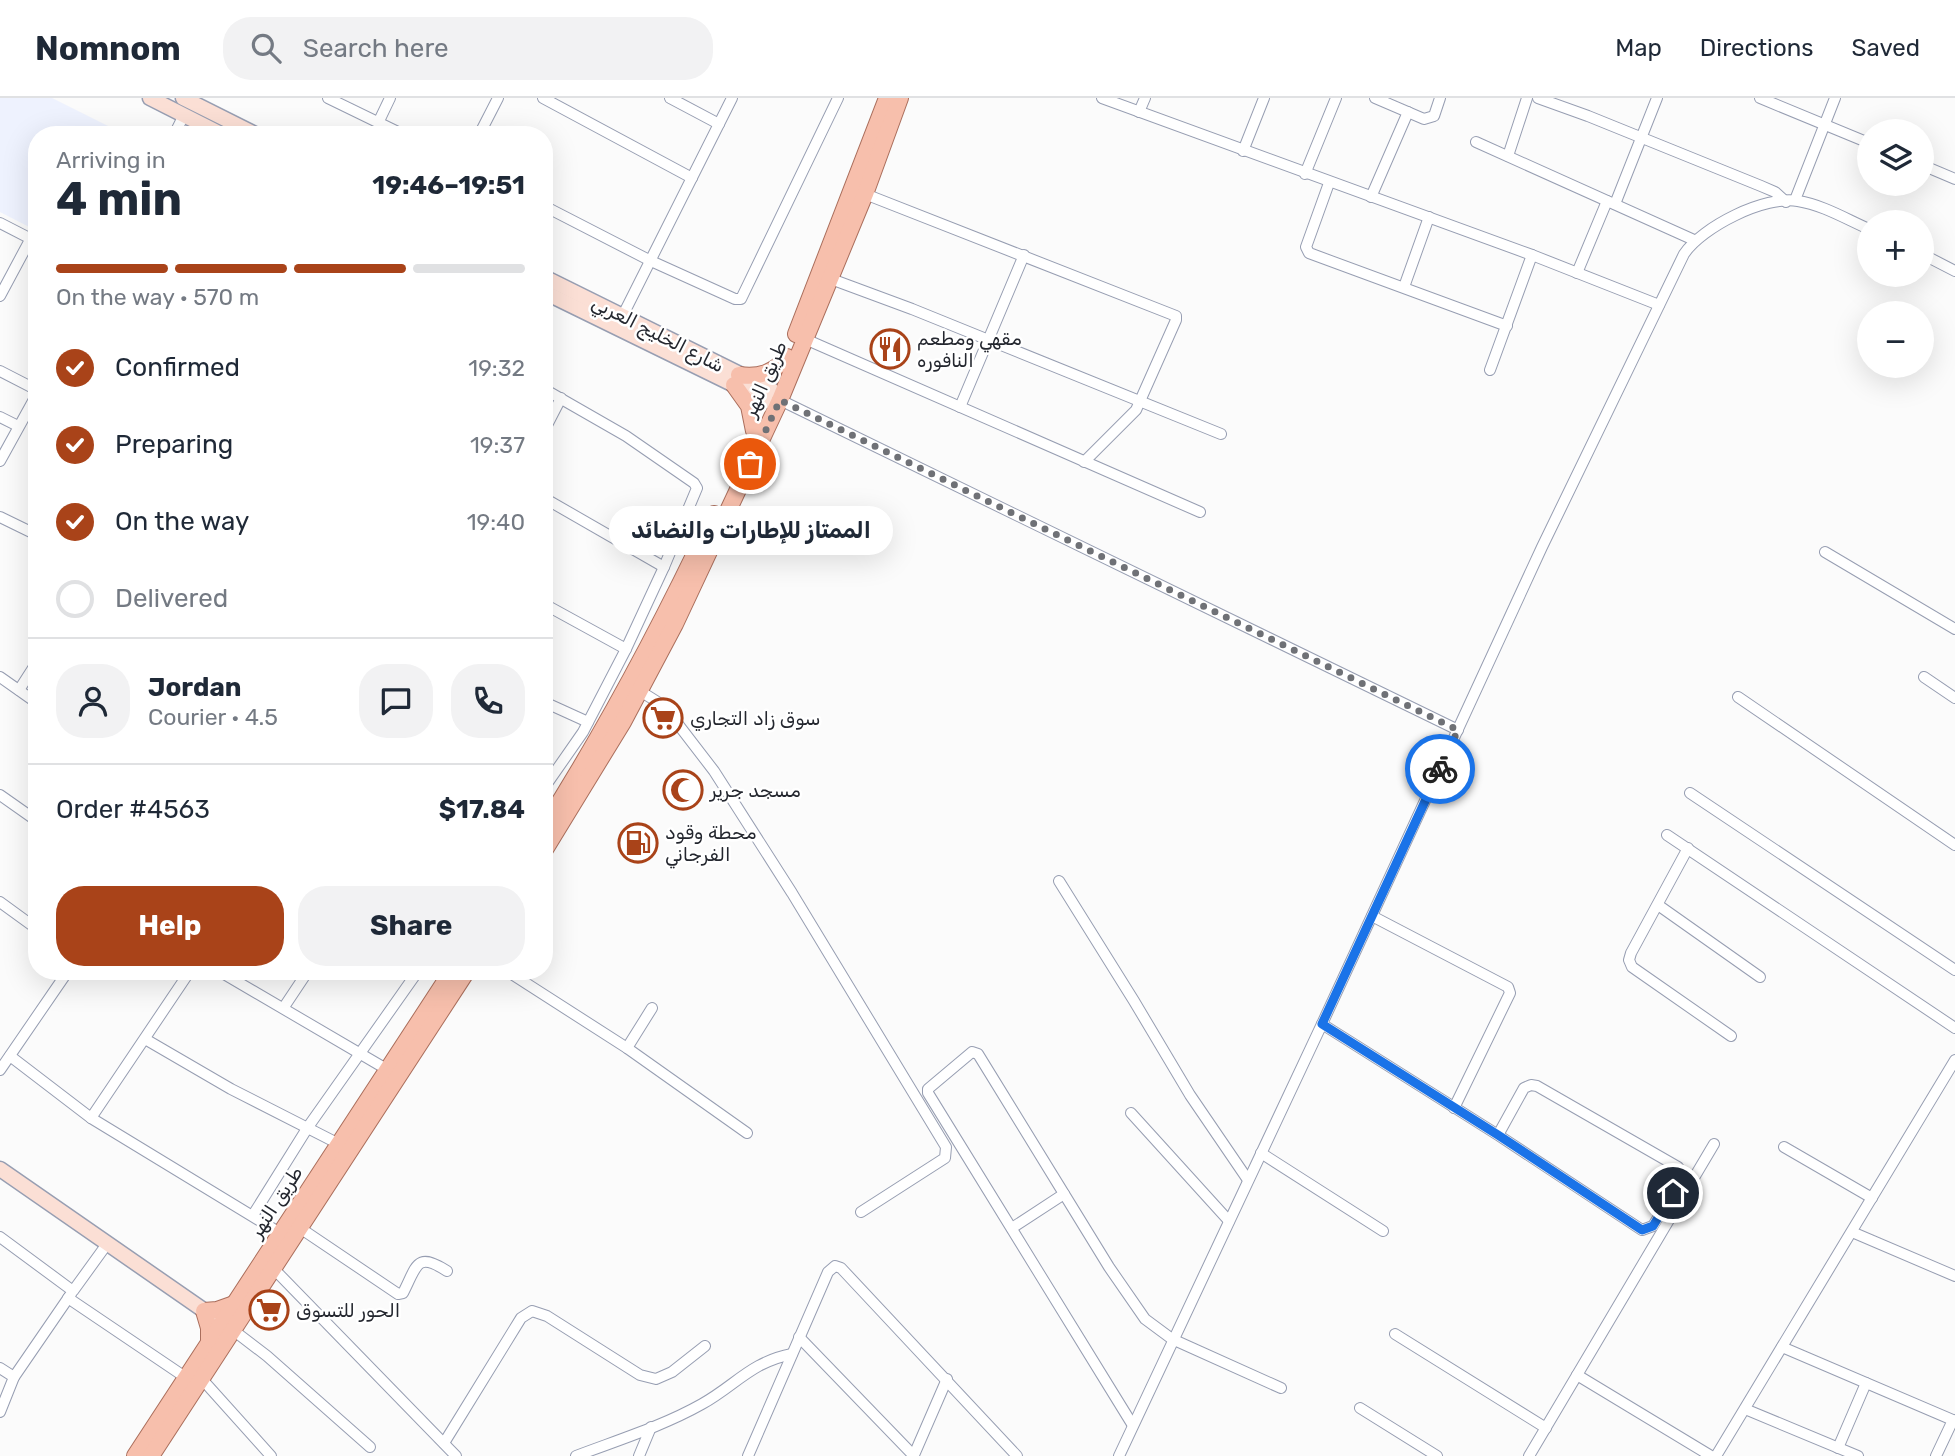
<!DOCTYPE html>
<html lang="en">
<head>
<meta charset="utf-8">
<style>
	body { margin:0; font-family:Rubik,Cairo,sans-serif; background:#f2f2f3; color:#1f2937; height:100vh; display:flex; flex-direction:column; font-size:26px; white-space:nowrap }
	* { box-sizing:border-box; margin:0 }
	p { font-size:23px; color:#747a83 }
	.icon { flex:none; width:38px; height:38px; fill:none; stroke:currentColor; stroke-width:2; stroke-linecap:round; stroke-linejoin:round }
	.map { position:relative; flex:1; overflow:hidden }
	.drawer { position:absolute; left:28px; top:28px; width:525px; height:854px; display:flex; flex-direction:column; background:#fff; border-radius:28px; box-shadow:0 7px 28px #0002 }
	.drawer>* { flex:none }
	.controls { position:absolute; left:1857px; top:21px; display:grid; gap:14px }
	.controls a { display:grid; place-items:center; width:77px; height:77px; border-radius:50%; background:#fff; box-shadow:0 7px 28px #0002; font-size:35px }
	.pin { position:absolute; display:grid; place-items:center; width:60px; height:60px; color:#fff; margin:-30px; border:4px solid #fff; border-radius:50%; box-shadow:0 2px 7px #0007 }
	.courier { position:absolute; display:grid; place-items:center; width:70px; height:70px; margin:-35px; border:5px solid #1a73e8; border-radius:50%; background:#fff; color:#222; box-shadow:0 2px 9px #0007 }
	.bubble { position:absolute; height:49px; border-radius:24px; background:#fff; box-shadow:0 7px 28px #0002; font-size:23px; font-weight:700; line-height:49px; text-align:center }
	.summary em { font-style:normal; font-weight:700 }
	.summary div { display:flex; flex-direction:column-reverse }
	.summary { display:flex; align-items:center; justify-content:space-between; height:119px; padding:0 28px }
	h1 { font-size:46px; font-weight:700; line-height:52px }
	.bar { display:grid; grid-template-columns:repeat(4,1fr); gap:10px 7px; align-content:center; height:84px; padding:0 28px }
	.bar i { height:9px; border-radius:5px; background:#e0e1e3 }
	.bar .selected { background:#a94319 }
	.bar p { grid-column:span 4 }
	.line { display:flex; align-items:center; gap:18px; padding:0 28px; border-top:2px solid #e0e1e3 }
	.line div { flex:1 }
	.round { display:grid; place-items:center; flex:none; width:74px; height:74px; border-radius:28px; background:#f2f2f3 }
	ol { padding:0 28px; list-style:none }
	li { display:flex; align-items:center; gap:21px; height:77px }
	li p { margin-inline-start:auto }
	li .icon { padding:7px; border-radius:50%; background:#a94319; color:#fff; stroke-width:4 }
	li:last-child { color:#747a83 }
	li i { width:38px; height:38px; border:4px solid #e0e1e3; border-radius:50% }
	.cta { display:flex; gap:14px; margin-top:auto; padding:14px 28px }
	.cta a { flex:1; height:80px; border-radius:28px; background:#a94319; color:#fff; font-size:28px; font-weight:700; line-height:80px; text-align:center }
	.cta a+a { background:#f2f2f3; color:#1f2937 }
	header { display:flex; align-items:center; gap:42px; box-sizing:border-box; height:98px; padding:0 35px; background:#fff; border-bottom:2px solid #e0e1e3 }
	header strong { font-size:33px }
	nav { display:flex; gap:38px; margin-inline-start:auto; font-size:24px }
	.search { width:490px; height:63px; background:#f2f2f3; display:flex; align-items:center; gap:18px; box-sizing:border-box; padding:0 24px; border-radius:28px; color:#747a83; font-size:26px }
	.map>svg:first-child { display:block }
	.built { fill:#eef2fe }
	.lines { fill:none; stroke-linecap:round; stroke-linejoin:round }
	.minor-casing { stroke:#979eb2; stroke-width:12 }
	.secondary-casing { stroke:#979eb2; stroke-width:17 }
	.primary-casing { stroke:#aa6e5c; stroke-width:18 }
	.minor { stroke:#fff; stroke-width:10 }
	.secondary { stroke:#fbdfd5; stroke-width:14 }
	.primary { stroke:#f7bfac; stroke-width:16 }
	.done { stroke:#6f7176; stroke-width:7; stroke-dasharray:0 12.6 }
	.route { stroke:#1a73e8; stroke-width:9 }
	.labels { text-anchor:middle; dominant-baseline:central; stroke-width:5; stroke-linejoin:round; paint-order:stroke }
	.street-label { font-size:19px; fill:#24272f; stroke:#fff }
	.poi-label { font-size:19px; fill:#24272f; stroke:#fff; text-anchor:start }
</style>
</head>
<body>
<header>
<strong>Nomnom</strong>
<div class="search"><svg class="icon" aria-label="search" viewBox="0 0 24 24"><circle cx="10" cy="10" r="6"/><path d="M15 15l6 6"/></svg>Search here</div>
<nav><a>Map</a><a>Directions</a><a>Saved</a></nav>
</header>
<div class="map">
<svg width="1955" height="1358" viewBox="0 0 1955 1358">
	<rect width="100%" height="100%" fill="#fbfbfb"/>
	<polygon class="built" points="0,0 52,0 126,37 37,37 37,133 0,114"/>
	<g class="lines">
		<g class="minor-casing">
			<g id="minor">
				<polyline points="328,0 404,37"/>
				<polyline points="543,0 692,80"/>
				<polyline points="670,0 719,26"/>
				<polyline points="1102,0 1532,157 1659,207"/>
				<polyline points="1375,0 1424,21 1434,18 1440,0"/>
				<polyline points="1538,0 1588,18 1761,88 1775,94 1786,104"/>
				<polyline points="1760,0 1869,45"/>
				<polyline points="1139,14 1145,0"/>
				<polyline points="379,23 390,0"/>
				<polyline points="174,37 184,17"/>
				<polyline points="479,37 498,0"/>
				<polyline points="1476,44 1694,142"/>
				<polyline points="1243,53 1264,0"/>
				<polyline points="1508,58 1527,0"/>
				<polyline points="1922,67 1955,81"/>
				<polyline points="1305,76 1336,0"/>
				<polyline points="1329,85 1306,149 1309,155 1507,228"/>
				<polyline points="865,96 1176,218 1176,222 1136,312 1084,364"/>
				<polyline points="1371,99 1408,14"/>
				<polyline points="1795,102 1835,0"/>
				<polyline points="1615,106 1657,0"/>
				<polyline points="544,108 651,163 735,201 741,201 838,0"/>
				<polyline points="0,125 37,144"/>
				<polyline points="1922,156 1955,173"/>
				<polyline points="1577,175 1607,103"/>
				<polyline points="831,181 912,211 1221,336"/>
				<polyline points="1404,189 1429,119"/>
				<polyline points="0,198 31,140"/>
				<polyline points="622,219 732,0"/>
				<polyline points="805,241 1200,414"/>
				<polyline points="1490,272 1532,157"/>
				<polyline points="0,273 37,292"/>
				<polyline points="544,291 626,338 694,385 697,390 664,469 626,551 583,634 544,690"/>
				<polyline points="780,302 1458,632"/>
				<polyline points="960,309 1024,157"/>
				<polyline points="0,319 18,328"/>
				<polyline points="544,333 561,300"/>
				<polyline points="0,363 37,296"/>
				<polyline points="544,400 664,469"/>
				<polyline points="0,419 37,437"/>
				<polyline points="1825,454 1955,531"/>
				<polyline points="544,506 626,551"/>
				<polyline points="0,579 37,605"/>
				<polyline points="1924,579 1955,600"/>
				<polyline points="19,592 37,564"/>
				<polyline points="640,593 664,608 714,673 792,795 946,1049 945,1060 861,1114"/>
				<polyline points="1738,599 1955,747"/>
				<polyline points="544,604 588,624"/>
				<polyline points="1690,695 1955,872"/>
				<polyline points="0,697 37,723"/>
				<polyline points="1667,737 1955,930"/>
				<polyline points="1688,750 1631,855 1629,862 1632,869 1731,938"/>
				<polyline points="1059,783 1134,903 1190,997 1248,1082"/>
				<polyline points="0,804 37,831"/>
				<polyline points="1658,807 1760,879"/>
				<polyline points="1372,818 1508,889 1510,895 1454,1010"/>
				<polyline points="219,873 388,972"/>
				<polyline points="507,873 627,950 747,1035"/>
				<polyline points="284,909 308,873"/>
				<polyline points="1322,926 1498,1037 1642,1132 1653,1128 1684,1078 1678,1069 1537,988 1531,987 1524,990 1498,1037"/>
				<polyline points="145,941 231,991 341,1047"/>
				<polyline points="627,950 652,910"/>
				<polyline points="10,958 91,1020 280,1135"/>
				<polyline points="0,972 68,873"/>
				<polyline points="1131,1015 1229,1123"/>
				<polyline points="91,1020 190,873"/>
				<polyline points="1784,1049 1872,1100"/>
				<polyline points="1261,1055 1383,1133"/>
				<polyline points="253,1117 308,1029 418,873"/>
				<path d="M 300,1130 L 398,1196 L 403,1195 C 417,1168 416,1153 447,1173"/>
				<polyline points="1012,1130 1064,1096"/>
				<polyline points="1852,1134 1955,1178"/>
				<polyline points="0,1139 73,1193 107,1146"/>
				<polyline points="273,1170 456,1358"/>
				<polyline points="68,1200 185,1279"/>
				<polyline points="233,1232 267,1258 370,1349"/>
				<polyline points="1395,1236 1546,1330"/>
				<polyline points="799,1239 914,1358"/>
				<polyline points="1782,1249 1955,1323"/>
				<polyline points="0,1270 14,1279 0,1314"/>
				<polyline points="1577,1277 1711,1358"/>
				<polyline points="14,1279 71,1196"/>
				<polyline points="201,1280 271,1358"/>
				<polyline points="1360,1310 1437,1358"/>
				<polyline points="1745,1311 1858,1358"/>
				<polyline points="1132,1326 928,995 928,991 972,954 978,956 1109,1169 1145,1221 1172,1241 1281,1290"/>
				<polyline points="444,1345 521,1220 532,1213 547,1218 640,1277 656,1281 672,1274 705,1248"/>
				<polyline points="1838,1350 1866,1285"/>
				<polyline points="914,1357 947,1281"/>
				<path d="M 576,1358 C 618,1342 663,1328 702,1306 C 736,1287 751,1264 792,1256"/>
				<polyline points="639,1358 651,1329"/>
				<polyline points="748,1358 828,1174 835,1168 841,1170 1017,1358"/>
				<path d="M 1119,1358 L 1322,926 L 1542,449 L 1684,156 C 1702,129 1765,97 1798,103 C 1823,107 1846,121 1869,131"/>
				<polyline points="1529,1358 1714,1046"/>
				<polyline points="1716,1358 1955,962"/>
				<polyline points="1936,1358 1953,1322"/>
			</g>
		</g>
		<g class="secondary-casing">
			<g id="secondary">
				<polyline points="150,0 223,37"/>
				<polyline points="183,0 257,37"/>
				<polyline points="544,179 772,292"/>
				<polyline points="544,194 767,303"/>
				<polyline points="0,1071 212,1218"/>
			</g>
		</g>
		<g class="primary-casing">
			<g id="primary">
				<polyline points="796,236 887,0"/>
				<path d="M 739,277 C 759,280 774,275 787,259"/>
				<polyline points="734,287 749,308 754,333"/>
				<path d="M 544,729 C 608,628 663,524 714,416"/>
				<polyline points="544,753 623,624 675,526 780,302 865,96 900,0"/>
				<polyline points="209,1242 209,1230 204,1213 217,1212 234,1206"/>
				<polyline points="135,1358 452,873"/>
				<polyline points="151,1358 467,873"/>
			</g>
		</g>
		<use href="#minor" class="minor"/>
		<use href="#secondary" class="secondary"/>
		<use href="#primary" class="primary"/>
	</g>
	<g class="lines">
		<polyline class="done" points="750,366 780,302 1458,632 1440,671"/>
		<polyline class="route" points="1440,671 1322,926 1498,1037 1642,1132 1653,1128 1673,1095"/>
	</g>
	<defs>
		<g id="restaurant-ring" transform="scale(2.0125)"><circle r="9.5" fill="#fff" stroke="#a94319" stroke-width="1.5"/><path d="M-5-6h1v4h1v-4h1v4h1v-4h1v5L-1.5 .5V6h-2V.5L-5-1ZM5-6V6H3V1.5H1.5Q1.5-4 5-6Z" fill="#a94319"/></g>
		<g id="supermarket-ring" transform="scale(2.0125)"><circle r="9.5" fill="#fff" stroke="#a94319" stroke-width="1.5"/><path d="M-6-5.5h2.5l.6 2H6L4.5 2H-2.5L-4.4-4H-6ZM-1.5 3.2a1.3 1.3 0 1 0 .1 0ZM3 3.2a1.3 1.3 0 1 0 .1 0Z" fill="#a94319"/></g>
		<g id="mosque-ring" transform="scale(2.0125)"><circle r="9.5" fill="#fff" stroke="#a94319" stroke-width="1.5"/><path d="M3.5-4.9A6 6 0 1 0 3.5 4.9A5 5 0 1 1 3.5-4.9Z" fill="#a94319"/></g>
		<g id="fuel-ring" transform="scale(2.0125)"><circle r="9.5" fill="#fff" stroke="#a94319" stroke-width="1.5"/><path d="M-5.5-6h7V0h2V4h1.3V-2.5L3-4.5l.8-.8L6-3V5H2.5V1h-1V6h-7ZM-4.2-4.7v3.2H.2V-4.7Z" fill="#a94319"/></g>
	</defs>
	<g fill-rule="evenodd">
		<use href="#restaurant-ring" x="890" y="251"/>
		<use href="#supermarket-ring" x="663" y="620"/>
		<use href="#mosque-ring" x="683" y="692"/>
		<use href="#fuel-ring" x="638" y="745"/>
		<use href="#supermarket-ring" x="269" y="1212"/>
	</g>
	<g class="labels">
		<g class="street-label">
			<text transform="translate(658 236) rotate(27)">شارع الخليج العربي</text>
			<text transform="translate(765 281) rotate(-66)">طريق النهر</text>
			<text transform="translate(276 1104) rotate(-57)">طريق النهر</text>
		</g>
		<g class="poi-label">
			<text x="917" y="240">مقهي ومطعم<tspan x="917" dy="22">النافوره</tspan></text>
			<text x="690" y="620">سوق زاد التجاري</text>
			<text x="710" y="692">مسجد جرير</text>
			<text x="665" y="734">محطة وقود<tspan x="665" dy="22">الفرجاني</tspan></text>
			<text x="296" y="1212">الحور للتسوق</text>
		</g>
	</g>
</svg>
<div class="controls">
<a><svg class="icon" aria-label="layers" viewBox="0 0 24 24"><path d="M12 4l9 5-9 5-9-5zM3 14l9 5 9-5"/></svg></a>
<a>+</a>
<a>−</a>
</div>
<div class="pin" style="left:750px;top:366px;background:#ea580c"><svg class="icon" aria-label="bag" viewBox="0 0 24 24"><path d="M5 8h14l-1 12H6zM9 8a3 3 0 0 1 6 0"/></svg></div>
<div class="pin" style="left:1673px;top:1095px;background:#1f2937"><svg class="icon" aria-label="home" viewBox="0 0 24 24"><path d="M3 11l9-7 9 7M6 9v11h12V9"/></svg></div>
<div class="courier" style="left:1440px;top:671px"><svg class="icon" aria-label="bike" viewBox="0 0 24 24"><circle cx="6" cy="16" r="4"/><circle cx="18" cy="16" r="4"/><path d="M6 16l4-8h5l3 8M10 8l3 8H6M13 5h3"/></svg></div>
<div class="bubble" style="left:609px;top:408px;width:284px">الممتاز للإطارات والنضائد</div>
<section class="drawer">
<div class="summary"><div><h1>4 min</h1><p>Arriving in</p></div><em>19:46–19:51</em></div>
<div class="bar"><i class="selected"></i><i class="selected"></i><i class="selected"></i><i></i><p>On the way · 570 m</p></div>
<ol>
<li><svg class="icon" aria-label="check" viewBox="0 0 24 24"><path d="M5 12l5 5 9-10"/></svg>Confirmed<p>19:32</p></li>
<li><svg class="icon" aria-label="check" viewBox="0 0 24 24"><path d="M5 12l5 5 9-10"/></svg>Preparing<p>19:37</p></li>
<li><svg class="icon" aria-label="check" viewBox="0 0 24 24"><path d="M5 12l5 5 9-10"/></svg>On the way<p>19:40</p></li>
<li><i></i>Delivered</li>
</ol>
<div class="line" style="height:126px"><a class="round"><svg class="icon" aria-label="person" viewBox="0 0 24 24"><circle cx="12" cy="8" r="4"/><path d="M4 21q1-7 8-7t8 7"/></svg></a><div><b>Jordan</b><p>Courier · 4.5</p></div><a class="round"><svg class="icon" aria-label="chat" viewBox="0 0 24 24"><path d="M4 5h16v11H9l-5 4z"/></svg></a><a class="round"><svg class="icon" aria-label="phone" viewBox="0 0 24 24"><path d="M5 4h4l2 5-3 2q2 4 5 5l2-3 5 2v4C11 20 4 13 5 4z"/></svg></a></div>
<div class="line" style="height:91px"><div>Order #4563</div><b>$17.84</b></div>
<div class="cta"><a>Help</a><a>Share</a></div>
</section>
</div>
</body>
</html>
